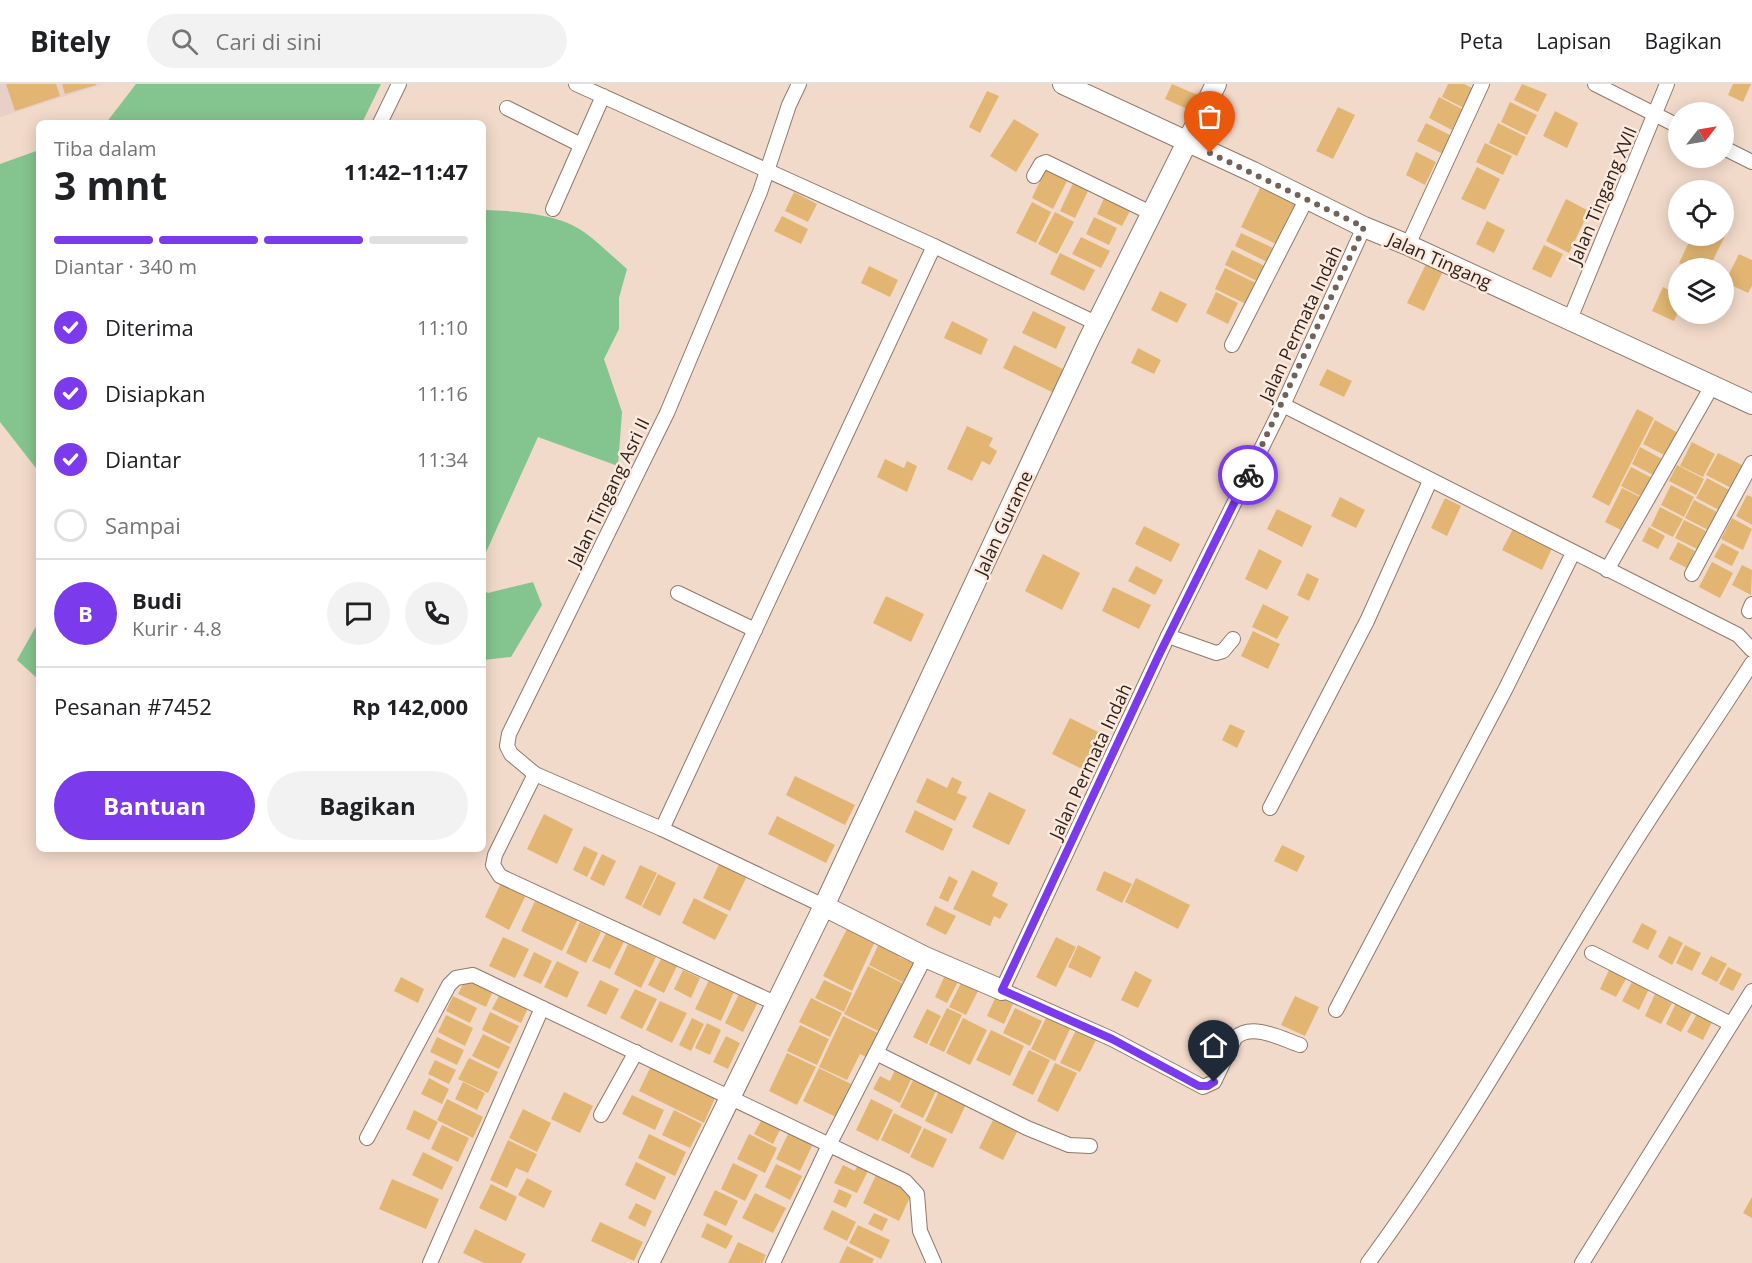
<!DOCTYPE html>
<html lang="id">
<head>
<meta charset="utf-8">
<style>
	body { margin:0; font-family:"Open Sans",sans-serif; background:#f2f2f2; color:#202124; height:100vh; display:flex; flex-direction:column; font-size:22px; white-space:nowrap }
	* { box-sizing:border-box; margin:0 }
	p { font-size:20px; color:#757577 }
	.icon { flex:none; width:33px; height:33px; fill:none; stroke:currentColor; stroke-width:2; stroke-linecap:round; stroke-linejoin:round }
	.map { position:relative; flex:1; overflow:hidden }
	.drawer { position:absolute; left:36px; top:36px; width:450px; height:732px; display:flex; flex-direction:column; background:#fff; border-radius:9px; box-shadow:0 3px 15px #0003 }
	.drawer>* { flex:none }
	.needle { width:39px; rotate:59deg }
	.buttons { position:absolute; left:1668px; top:18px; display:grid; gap:12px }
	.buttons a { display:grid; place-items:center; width:66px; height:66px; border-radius:50%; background:#fff; box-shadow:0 3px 15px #0003; font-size:30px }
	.pin { position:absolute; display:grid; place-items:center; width:51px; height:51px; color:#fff; margin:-62px -26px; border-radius:50% 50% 50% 0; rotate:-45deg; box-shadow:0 0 6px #0007 }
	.pin .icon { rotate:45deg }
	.courier { position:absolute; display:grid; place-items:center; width:60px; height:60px; margin:-30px; border:4px solid #7c3aed; border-radius:50%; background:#fff; color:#222; box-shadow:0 2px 8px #0007 }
	.head em { font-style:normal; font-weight:700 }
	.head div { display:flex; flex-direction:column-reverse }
	.head { display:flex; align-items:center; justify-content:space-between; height:102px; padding:0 18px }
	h1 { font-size:39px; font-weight:700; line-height:45px }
	.bar { display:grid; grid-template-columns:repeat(4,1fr); gap:9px 6px; align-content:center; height:72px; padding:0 18px }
	.bar i { height:8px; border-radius:4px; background:#e0e0e0 }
	.bar .on { background:#7c3aed }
	.bar p { grid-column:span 4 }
	.line { display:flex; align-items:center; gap:15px; padding:0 18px; border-top:2px solid #e0e0e0 }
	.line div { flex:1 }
	.round { display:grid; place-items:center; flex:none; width:63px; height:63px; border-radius:32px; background:#f2f2f2 }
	ol { padding:0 18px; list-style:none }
	li { display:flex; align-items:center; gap:18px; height:66px }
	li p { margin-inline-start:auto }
	li .icon { padding:6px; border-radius:50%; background:#7c3aed; color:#fff; stroke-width:4 }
	li:last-child { color:#757577 }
	li i { width:33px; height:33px; border:3px solid #e0e0e0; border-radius:50% }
	.primary-button { display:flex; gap:12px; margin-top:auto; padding:12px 18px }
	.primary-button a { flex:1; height:69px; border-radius:36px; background:#7c3aed; color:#fff; font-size:24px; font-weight:700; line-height:69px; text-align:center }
	.primary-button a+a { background:#f2f2f2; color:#202124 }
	header { display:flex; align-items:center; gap:36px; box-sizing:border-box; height:84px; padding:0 30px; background:#fff; border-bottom:2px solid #e0e0e0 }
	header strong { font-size:28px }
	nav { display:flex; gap:33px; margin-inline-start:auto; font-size:21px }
	.search { width:420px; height:54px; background:#f2f2f2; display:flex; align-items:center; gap:15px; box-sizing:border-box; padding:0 21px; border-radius:33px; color:#757577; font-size:22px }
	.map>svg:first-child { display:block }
	.education { fill:#e8cfc8 }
	.forest { fill:#84c48f }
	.building { fill:#e2b672 }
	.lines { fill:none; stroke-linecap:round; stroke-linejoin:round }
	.street-casing { stroke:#8f796b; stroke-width:16 }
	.secondary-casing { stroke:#8f796b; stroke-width:22 }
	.street { stroke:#fff; stroke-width:14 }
	.secondary { stroke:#fff; stroke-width:20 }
	.done { stroke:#71635a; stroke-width:6; stroke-dasharray:0 10.8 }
	.route { stroke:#7c3aed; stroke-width:8 }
	.labels { text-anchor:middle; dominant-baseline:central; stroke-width:5; stroke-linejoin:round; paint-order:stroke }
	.street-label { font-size:18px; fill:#2c231d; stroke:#fce8dc }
</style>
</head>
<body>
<header>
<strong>Bitely</strong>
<div class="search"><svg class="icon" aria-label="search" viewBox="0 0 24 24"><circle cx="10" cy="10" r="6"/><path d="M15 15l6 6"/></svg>Cari di sini</div>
<nav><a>Peta</a><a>Lapisan</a><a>Bagikan</a></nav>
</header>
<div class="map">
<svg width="1752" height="1179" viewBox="0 0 1752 1179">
	<rect width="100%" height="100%" fill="#f2daca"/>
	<polygon class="education" points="0,0 104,0 0,33"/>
	<g class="forest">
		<polygon points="136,0 381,0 362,39 106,39"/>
		<polygon points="39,66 39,388 0,338 0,80"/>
		<path d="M 483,126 C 513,127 558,129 584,148 C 599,159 613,173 627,185 L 619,214 L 619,245 L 604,275 L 622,328 L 618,382 L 538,353 L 483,475 Z"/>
		<polygon points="533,498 542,521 511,573 483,576 483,506 488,509"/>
		<polygon points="39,537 39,596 17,576"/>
	</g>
	<g class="building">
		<polygon points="6,0 56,0 60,12 15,27"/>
		<polygon points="62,0 96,0 96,1 65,10"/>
		<polygon points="1172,0 1202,13 1196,29 1165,15"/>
		<polygon points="1448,0 1464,0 1474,5 1464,24 1442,13"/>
		<polygon points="1522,0 1547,10 1538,28 1514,16"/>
		<polygon points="1733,0 1751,0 1743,18 1728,11"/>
		<polygon points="987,7 999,12 980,49 969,43"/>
		<polygon points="1439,13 1462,25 1452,46 1429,34"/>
		<polygon points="1510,18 1537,31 1527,51 1501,38"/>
		<polygon points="1338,23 1355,31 1333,75 1316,67"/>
		<polygon points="1555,27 1578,39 1567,64 1543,52"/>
		<polygon points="1014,35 1039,50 1016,88 990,72"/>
		<polygon points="1426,39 1452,52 1443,70 1417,57"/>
		<polygon points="1498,39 1526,53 1517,72 1489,59"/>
		<polygon points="1485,59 1512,72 1503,91 1476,78"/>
		<polygon points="1416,68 1436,78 1425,101 1406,91"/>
		<polygon points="1048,80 1070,91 1053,125 1032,114"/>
		<polygon points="1477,83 1500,95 1485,126 1461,115"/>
		<polygon points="1075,95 1090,103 1075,134 1060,127"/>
		<polygon points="1260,104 1295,121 1276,160 1241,143"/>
		<polygon points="794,108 817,120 808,138 785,127"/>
		<polygon points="1105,112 1131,125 1122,142 1097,130"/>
		<polygon points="1566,115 1589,127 1569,169 1546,157"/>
		<polygon points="1032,118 1051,128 1036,159 1016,149"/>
		<polygon points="1055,128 1074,138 1057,170 1038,160"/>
		<polygon points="782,132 808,145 801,160 774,147"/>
		<polygon points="1094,133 1117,144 1109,161 1086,150"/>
		<polygon points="1724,136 1731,140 1709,184 1690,184 1679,179 1692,152 1724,152"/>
		<polygon points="1487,137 1505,146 1494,169 1476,160"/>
		<polygon points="1241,149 1273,164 1267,178 1235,162"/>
		<polygon points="1081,153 1110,167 1101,184 1072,170"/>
		<polygon points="1544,161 1563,170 1551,194 1532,185"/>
		<polygon points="1232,166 1271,185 1263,200 1225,181"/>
		<polygon points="1060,169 1095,186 1084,207 1050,190"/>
		<polygon points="1739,170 1752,176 1752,202 1748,209 1725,198"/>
		<polygon points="1429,174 1445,183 1424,227 1407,219"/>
		<polygon points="869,182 898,196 890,213 861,199"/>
		<polygon points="1225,184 1262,202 1252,223 1215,205"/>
		<polygon points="1663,203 1678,211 1678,228 1674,237 1652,227"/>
		<polygon points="1160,207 1187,220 1177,239 1151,226"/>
		<polygon points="1216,208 1238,219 1228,240 1206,229"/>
		<polygon points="1033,227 1066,243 1056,265 1022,249"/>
		<polygon points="952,237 988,255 981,271 944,254"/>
		<polygon points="1014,261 1067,287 1056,310 1003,284"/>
		<polygon points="1138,264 1161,276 1154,290 1131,279"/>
		<polygon points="1327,285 1352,297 1344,313 1319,301"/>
		<polygon points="1637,325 1654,334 1609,422 1592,413"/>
		<polygon points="1655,336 1678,349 1666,372 1643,360"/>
		<polygon points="967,342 993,354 989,362 997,367 990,381 982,377 972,397 947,385"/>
		<polygon points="1692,358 1715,370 1703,393 1680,382"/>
		<polygon points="1640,363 1664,376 1655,392 1632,380"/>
		<polygon points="1718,369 1744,382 1733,405 1706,391"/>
		<polygon points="885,375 904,384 907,377 917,382 907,408 877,393"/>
		<polygon points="1677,381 1704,395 1696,411 1669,397"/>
		<polygon points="1631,383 1654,395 1644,414 1621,402"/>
		<polygon points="1707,394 1731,407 1721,427 1696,414"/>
		<polygon points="1671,401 1694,413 1684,433 1661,421"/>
		<polygon points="1622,404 1644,415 1627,449 1605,438"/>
		<polygon points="1747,411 1752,413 1752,441 1736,432"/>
		<polygon points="1340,413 1365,426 1356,444 1331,432"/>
		<polygon points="1445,414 1461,422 1447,452 1431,444"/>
		<polygon points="1694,416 1719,429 1710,447 1685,434"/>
		<polygon points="1660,423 1683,435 1673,453 1651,442"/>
		<polygon points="1277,425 1312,442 1302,463 1267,445"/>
		<polygon points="1732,434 1752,445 1743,466 1721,455"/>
		<polygon points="1684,436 1706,447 1697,465 1675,454"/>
		<polygon points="1144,442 1180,460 1171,478 1135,460"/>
		<polygon points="1514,443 1553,462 1542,486 1502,466"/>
		<polygon points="1649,443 1665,452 1658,465 1642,457"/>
		<polygon points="1678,458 1695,467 1687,484 1669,475"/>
		<polygon points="1722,459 1739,468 1732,482 1714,473"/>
		<polygon points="1259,465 1282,477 1267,506 1245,495"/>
		<polygon points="1043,470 1080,489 1062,526 1025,507"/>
		<polygon points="1712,478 1733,489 1720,514 1699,503"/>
		<polygon points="1742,481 1752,486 1751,511 1732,501"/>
		<polygon points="1136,482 1163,496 1155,511 1128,497"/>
		<polygon points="1307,489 1319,495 1309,517 1297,511"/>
		<polygon points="1113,503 1151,521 1139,545 1102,527"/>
		<polygon points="886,512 924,530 911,558 873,539"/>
		<polygon points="1263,520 1289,533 1277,555 1252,543"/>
		<polygon points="1253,547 1280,560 1268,585 1241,572"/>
		<polygon points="1070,634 1102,650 1084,686 1052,670"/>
		<polygon points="1230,640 1245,647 1237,664 1222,656"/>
		<polygon points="795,692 855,721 845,741 786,711"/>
		<polygon points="952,693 962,698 957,709 967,713 955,737 916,718 927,694 947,704"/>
		<polygon points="989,708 1026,726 1009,761 972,743"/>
		<polygon points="915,726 953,745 943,767 905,748"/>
		<polygon points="544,730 573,745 557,780 527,765"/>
		<polygon points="777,732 835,761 826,779 768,750"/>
		<polygon points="1282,761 1305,772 1297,788 1274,777"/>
		<polygon points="584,762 598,769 587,793 573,786"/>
		<polygon points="602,770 616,777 604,802 590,795"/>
		<polygon points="722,774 749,788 730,827 703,814"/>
		<polygon points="640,781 657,789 641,822 625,814"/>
		<polygon points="972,786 998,799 992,812 1008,820 1000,835 994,832 990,842 953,825"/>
		<polygon points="1104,787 1132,800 1122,819 1096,806"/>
		<polygon points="658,790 676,799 660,832 642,823"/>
		<polygon points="949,792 958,797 948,818 939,814"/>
		<polygon points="1136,794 1190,821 1178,845 1125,818"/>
		<polygon points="501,799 526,811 509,846 485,833"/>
		<polygon points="694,814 728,831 715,856 682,839"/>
		<polygon points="536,815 578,835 562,867 521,847"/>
		<polygon points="935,822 956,832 946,851 926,841"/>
		<polygon points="851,837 878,851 852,907 823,892"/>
		<polygon points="580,838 601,848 586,879 566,869"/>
		<polygon points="1642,839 1657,847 1648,866 1632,858"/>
		<polygon points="607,847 625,856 610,885 592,877"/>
		<polygon points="1669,852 1683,859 1672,881 1658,873"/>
		<polygon points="503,853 529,865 515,894 489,882"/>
		<polygon points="882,853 904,864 899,873 916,880 906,900 869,881"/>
		<polygon points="1056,853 1076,863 1056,903 1036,893"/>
		<polygon points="628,860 656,873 641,904 614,890"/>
		<polygon points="1078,861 1101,873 1091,894 1068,883"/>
		<polygon points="1685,861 1701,869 1692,887 1676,879"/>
		<polygon points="534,868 552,877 541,900 523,892"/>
		<polygon points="1711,872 1727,880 1717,898 1701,890"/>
		<polygon points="661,875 677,882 664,909 648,901"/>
		<polygon points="557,877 579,888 567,914 544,903"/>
		<polygon points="868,882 906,901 882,949 844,930 856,907 872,914 856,907"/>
		<polygon points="1728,883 1742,890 1733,907 1719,900"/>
		<polygon points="1610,884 1627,893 1616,913 1600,905"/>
		<polygon points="683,886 700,894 691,914 674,905"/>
		<polygon points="1135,887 1152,896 1138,924 1121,916"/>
		<polygon points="946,889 959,896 947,919 935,913"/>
		<polygon points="401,893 424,905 418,919 394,907"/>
		<polygon points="964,893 981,901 966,931 949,923"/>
		<polygon points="466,894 493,907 486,923 458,910"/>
		<polygon points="600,896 619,905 606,931 587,922"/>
		<polygon points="709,896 734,908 721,937 695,925"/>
		<polygon points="824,896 852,909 844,928 815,914"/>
		<polygon points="1633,896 1649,905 1639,926 1622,917"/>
		<polygon points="635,905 657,915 642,945 620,934"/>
		<polygon points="501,908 529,922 521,939 492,925"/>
		<polygon points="740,908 758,918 743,948 725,939"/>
		<polygon points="1655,910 1672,919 1661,940 1645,932"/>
		<polygon points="453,912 477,924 470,939 446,927"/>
		<polygon points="996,912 1013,920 1004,940 987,932"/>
		<polygon points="1295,912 1319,923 1305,952 1281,941"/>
		<polygon points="811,914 842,929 830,953 799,938"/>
		<polygon points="660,917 687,929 672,959 646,946"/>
		<polygon points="1676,919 1692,928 1681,948 1666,940"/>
		<polygon points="947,924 962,931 944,968 929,961"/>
		<polygon points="1015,924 1042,937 1030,962 1003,949"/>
		<polygon points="927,925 941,932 927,960 913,953"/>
		<polygon points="490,928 519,942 510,960 482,946"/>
		<polygon points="1697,930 1712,938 1703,956 1687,948"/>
		<polygon points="446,931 473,944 465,962 438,948"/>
		<polygon points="843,932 880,950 868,974 860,970 847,996 819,983"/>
		<polygon points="1047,932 1071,943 1055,977 1031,965"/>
		<polygon points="692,934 704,940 691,967 679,961"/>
		<polygon points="963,934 987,946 970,981 946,969"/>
		<polygon points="707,939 721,946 710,971 695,964"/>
		<polygon points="800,941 829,955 817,981 787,967"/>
		<polygon points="1078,942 1098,952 1080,988 1060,979"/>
		<polygon points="991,946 1024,962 1010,992 976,976"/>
		<polygon points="483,950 510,963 499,985 472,972"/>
		<polygon points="726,952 740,959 728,985 713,978"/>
		<polygon points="437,953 464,966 457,981 430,968"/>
		<polygon points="1029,966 1050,976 1033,1011 1012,1001"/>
		<polygon points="787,969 816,983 797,1021 769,1007"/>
		<polygon points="469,974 498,988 488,1009 458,995"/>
		<polygon points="435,976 456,986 449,1000 428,990"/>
		<polygon points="1055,979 1077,989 1058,1028 1037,1017"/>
		<polygon points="897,981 914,989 900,1019 873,1005 880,992 890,997"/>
		<polygon points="651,982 715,1014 704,1039 639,1007"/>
		<polygon points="819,984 851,1000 836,1033 803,1017"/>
		<polygon points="915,992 938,1003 923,1034 900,1023"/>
		<polygon points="429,994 449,1005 442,1020 421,1010"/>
		<polygon points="463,998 485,1009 477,1026 455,1015"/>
		<polygon points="940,1005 967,1018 952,1050 925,1037"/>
		<polygon points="564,1008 593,1022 580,1049 551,1035"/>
		<polygon points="632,1011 664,1026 655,1046 622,1030"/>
		<polygon points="447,1015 483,1033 473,1054 437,1036"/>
		<polygon points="871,1015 893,1026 878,1057 856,1046"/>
		<polygon points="523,1025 551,1039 537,1068 509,1054"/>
		<polygon points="414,1026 438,1038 429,1056 406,1045"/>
		<polygon points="674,1026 702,1040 690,1064 662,1051"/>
		<polygon points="894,1029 922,1043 909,1070 881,1056"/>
		<polygon points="763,1033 782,1042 773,1060 754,1050"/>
		<polygon points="993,1036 1017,1048 1003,1076 979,1064"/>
		<polygon points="442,1041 469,1054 458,1078 431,1065"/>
		<polygon points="924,1044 947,1055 933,1084 910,1073"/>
		<polygon points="789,1048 813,1060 800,1087 776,1075"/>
		<polygon points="649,1050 686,1068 675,1092 638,1074"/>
		<polygon points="749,1050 777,1064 765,1089 737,1075"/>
		<polygon points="508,1056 537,1070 528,1089 516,1084 507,1104 490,1096"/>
		<polygon points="423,1068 453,1083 442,1106 412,1091"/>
		<polygon points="636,1078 666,1093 655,1116 625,1101"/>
		<polygon points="733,1079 758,1091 745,1117 721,1105"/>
		<polygon points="776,1080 802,1092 790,1116 765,1103"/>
		<polygon points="858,1080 869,1085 857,1109 834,1099 843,1081 855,1087"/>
		<polygon points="876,1091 912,1109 899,1137 863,1119"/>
		<polygon points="527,1094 552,1107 544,1124 518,1111"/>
		<polygon points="392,1095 439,1115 426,1145 379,1125"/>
		<polygon points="491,1100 517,1113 506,1137 479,1124"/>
		<polygon points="839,1105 852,1111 846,1124 833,1118"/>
		<polygon points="715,1106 738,1117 726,1142 703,1131"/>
		<polygon points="755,1109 786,1124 773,1149 742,1134"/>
		<polygon points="1752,1113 1752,1134 1743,1129"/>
		<polygon points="636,1119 652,1127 645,1143 628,1134"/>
		<polygon points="832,1126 856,1138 847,1157 823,1145"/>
		<polygon points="874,1129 888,1135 882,1147 868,1140"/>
		<polygon points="600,1138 643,1158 634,1177 591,1157"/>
		<polygon points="707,1139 733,1152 726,1165 701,1153"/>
		<polygon points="858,1141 890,1156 881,1175 849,1159"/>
		<polygon points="475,1145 526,1170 521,1179 484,1179 463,1169"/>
		<polygon points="738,1158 766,1171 762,1179 728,1179"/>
		<polygon points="847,1162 874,1175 872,1179 839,1179"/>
	</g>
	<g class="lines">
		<g class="street-casing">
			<g id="street">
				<polyline points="576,0 934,162"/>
				<polyline points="799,0 789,21 760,108 667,329 509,650 507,662 511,670 535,690 662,745 824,822"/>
				<polyline points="1595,0 1678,42"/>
				<polyline points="507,24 581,61"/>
				<polyline points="380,39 399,0"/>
				<polyline points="1724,64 1752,78"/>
				<polyline points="1034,92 1041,80 1046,78 1153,130"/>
				<polyline points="553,125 603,12"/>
				<polyline points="1408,161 1482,0"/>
				<polyline points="1570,235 1667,0"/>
				<polyline points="1232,261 1307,114"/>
				<polyline points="1283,321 1738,551 1752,566"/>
				<polyline points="1607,486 1712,302"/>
				<polyline points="1692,490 1752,379"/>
				<polyline points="678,509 755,546"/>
				<polyline points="1749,527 1752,520"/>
				<polyline points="1168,552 1216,569 1223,567 1233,555"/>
				<polyline points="535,690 495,771 493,781 500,792 775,919"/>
				<polyline points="1270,724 1367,537 1430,397"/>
				<polyline points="662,745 934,162 1098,240"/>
				<polyline points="1592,869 1731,940"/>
				<polyline points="1336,926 1505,606 1573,469"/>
				<path d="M 1300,961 C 1282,955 1252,938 1235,954 L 1214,998 L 1203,1003 L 1112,955 L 1002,906 L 1168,552 L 1283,321 L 1364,143"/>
				<polyline points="876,969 1027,1044 1069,1061 1090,1062"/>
				<polyline points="601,1031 636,968"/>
				<polyline points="367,1054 449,901 456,894 473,891 905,1097 917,1110 920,1147 934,1179"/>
				<polyline points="430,1179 542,924"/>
				<polyline points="773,1179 829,1061 925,873"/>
				<path d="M 1368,1179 C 1458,1057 1532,925 1611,796 C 1656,722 1706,651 1752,579"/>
				<polyline points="1582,1179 1752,907"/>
			</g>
		</g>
		<g class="secondary-casing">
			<g id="secondary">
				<polyline points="1063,0 1253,88 1364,143 1408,161 1752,320"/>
				<polyline points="824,822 1088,257 1216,0"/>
				<polyline points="649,1179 824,822 925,873 1002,906"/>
			</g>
		</g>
		<use href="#street" class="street"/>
		<use href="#secondary" class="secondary"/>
	</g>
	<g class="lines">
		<polyline class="done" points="1210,69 1364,143 1248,391"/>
		<polyline class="route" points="1214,998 1208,1002 1199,1002 1112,955 1002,906 1158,573 1248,391"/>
	</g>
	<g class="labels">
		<g class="street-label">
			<text transform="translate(1602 111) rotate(-67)">Jalan Tingang XVII</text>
			<text transform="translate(1440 176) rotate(24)">Jalan Tingang</text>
			<text transform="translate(1300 239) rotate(-65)">Jalan Permata Indah</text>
			<text transform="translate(608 408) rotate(-64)">Jalan Tingang Asri II</text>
			<text transform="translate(1003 439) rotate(-65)">Jalan Gurame</text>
			<text transform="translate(1090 677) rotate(-65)">Jalan Permata Indah</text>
		</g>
	</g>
</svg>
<div class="buttons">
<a><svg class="needle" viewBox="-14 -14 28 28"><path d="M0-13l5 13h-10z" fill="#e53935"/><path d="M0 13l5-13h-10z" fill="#757577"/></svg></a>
<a><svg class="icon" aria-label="locate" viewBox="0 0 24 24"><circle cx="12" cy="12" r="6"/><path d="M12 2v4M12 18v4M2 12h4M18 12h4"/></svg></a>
<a><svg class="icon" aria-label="layers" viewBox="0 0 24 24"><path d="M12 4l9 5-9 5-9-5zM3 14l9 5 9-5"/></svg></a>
</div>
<div class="pin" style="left:1210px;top:69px;background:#ea580c"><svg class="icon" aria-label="bag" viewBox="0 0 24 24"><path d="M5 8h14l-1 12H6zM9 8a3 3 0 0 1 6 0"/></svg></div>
<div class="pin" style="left:1214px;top:998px;background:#1f2937"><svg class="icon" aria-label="home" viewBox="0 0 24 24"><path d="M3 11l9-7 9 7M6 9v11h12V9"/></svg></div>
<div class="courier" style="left:1248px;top:391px"><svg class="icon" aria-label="bike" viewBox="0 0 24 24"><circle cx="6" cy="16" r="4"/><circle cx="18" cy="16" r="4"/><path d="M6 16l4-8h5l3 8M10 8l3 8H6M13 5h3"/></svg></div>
<section class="drawer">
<div class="head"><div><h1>3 mnt</h1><p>Tiba dalam</p></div><em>11:42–11:47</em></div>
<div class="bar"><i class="on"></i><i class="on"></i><i class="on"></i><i></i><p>Diantar · 340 m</p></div>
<ol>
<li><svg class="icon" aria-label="check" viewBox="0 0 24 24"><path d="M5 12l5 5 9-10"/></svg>Diterima<p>11:10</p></li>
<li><svg class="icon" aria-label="check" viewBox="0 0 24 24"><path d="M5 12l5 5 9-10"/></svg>Disiapkan<p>11:16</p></li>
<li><svg class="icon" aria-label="check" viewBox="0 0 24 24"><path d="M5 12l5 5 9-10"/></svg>Diantar<p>11:34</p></li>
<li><i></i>Sampai</li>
</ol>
<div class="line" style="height:108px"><b class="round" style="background:#7c3aed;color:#fff">B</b><div><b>Budi</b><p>Kurir · 4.8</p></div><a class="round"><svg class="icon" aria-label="chat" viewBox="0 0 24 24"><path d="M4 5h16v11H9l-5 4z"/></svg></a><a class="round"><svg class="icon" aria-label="phone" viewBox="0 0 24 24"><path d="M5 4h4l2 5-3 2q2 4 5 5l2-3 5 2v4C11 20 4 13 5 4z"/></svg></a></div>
<div class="line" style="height:78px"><div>Pesanan #7452</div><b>Rp 142,000</b></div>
<div class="primary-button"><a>Bantuan</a><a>Bagikan</a></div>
</section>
</div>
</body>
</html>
